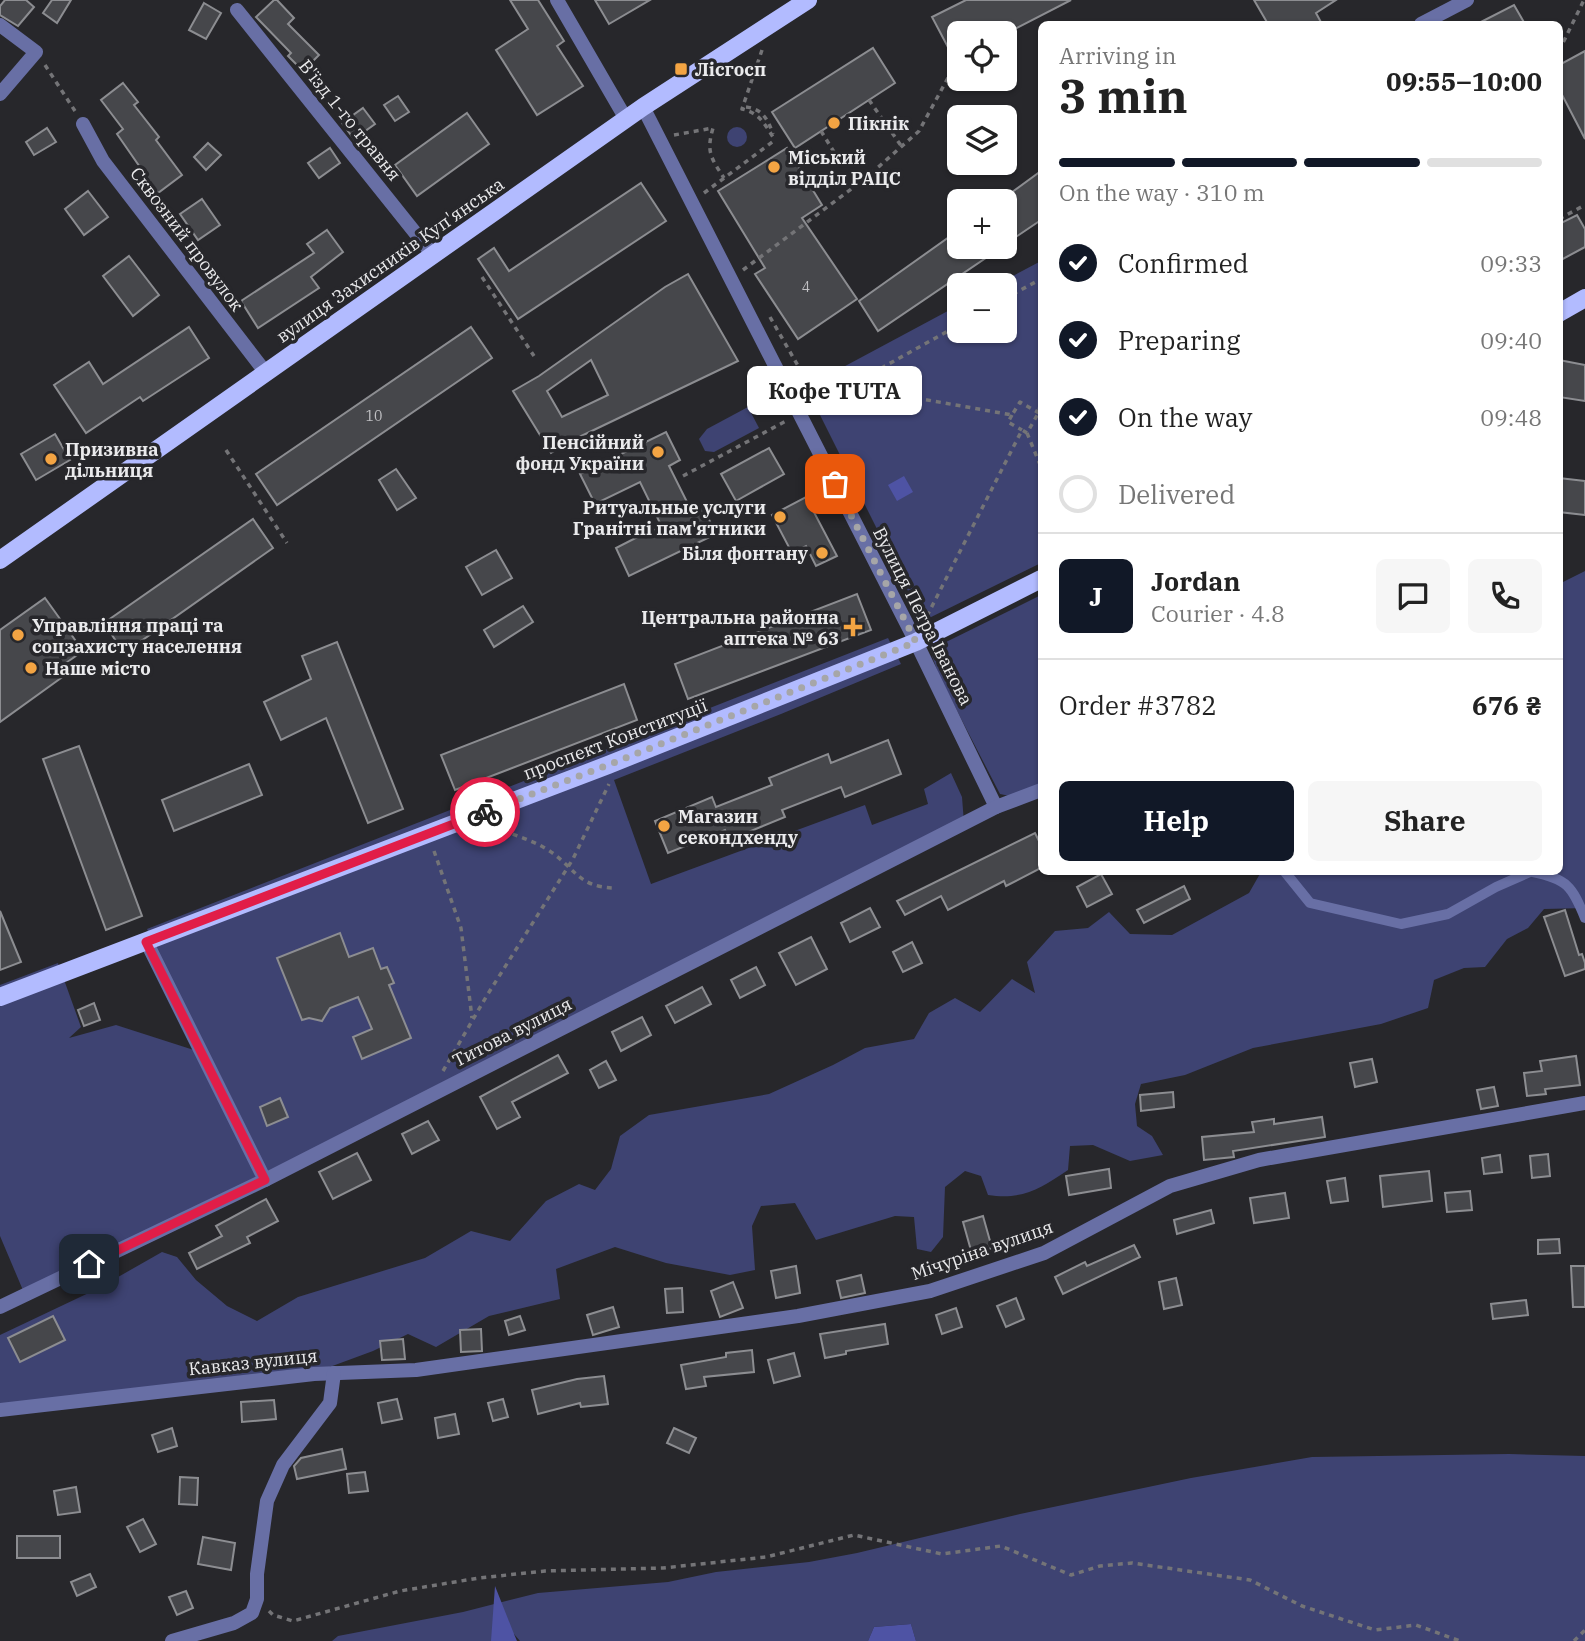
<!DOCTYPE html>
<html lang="en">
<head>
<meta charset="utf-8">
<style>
	body { margin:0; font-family:"IBM Plex Serif",serif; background:#f6f6f6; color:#222; height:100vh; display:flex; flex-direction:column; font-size:26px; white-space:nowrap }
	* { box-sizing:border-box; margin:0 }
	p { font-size:23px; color:#767676 }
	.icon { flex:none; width:38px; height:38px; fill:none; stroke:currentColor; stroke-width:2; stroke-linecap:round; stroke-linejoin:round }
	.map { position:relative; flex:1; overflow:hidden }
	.drawer { position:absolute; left:1038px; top:21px; width:525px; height:854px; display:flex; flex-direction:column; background:#fff; border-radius:10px; box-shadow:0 2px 5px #0004 }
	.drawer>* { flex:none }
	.tools { position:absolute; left:947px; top:21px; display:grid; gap:14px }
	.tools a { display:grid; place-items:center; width:70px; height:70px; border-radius:10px; background:#fff; box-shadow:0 2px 5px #0004; font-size:35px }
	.pin { position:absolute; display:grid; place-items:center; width:60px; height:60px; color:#fff; margin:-30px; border-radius:14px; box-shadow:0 4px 10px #0006 }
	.courier { position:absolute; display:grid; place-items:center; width:70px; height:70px; margin:-35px; border:5px solid #e11d48; border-radius:50%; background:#fff; color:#222; box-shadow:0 2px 9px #0007 }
	.bubble { position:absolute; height:49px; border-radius:10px; background:#fff; box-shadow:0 2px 5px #0004; font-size:23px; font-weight:700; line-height:49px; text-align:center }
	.summary em { font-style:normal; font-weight:700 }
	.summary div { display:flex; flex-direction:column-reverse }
	.summary { display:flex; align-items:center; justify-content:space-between; height:119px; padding:0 21px }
	h1 { font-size:46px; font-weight:700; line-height:52px }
	.bar { display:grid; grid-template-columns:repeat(4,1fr); gap:10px 7px; align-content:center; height:84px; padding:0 21px }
	.bar i { height:9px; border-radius:5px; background:#e0e0e0 }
	.bar .active { background:#111827 }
	.bar p { grid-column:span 4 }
	.line { display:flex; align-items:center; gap:18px; padding:0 21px; border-top:2px solid #e0e0e0 }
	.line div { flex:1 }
	.round { display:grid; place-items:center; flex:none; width:74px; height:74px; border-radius:10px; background:#f6f6f6 }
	ol { padding:0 21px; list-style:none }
	li { display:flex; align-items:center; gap:21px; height:77px }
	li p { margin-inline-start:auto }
	li .icon { padding:7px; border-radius:50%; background:#111827; color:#fff; stroke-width:4 }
	li:last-child { color:#767676 }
	li i { width:38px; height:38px; border:4px solid #e0e0e0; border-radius:50% }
	.action { display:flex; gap:14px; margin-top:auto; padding:14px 21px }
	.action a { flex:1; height:80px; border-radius:10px; background:#111827; color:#fff; font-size:28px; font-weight:700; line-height:80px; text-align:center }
	.action a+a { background:#f6f6f6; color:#222 }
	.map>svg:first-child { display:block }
	.green { fill:#3e4372 }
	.water { fill:#4e53a4 }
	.building { fill:#46474b; stroke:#8c8d91; stroke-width:2; fill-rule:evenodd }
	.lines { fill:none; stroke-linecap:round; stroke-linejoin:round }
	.path { stroke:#747477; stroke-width:3.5; stroke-dasharray:5 5; stroke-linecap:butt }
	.service { stroke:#686fa5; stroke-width:10 }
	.minor { stroke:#686fa5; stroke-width:14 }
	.primary { stroke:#b2bbff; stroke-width:18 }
	.done { stroke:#a6a6a8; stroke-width:7; stroke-dasharray:0 12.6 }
	.route { stroke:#e11d48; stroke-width:9 }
	.poi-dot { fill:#f3a443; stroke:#27272b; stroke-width:2.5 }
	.labels { text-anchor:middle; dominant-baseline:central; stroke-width:7; stroke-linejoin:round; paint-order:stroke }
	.number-label { font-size:14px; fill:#c1c1c4 }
	.poi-label { font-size:18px; font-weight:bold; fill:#eaeaec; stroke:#27272b; text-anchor:start }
	.street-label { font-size:18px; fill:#eaeaec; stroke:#27272b }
</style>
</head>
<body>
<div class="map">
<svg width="1585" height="1641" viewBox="0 0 1585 1641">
	<rect width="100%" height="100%" fill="#27272b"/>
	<g class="green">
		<circle cx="737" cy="137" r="10"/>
		<polygon points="1041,261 1041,563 923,621 806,387 959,305 959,331 1004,331 1004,285 996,285"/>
		<polygon points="748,407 759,428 714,452 705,451 699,439 707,429"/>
		<path d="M 1585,571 L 1585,908 L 1544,909 L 1528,928 L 1507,939 L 1485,967 L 1464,968 L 1434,980 L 1428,1008 L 1381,1024 L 1253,1048 L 1185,1075 L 1141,1084 L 1135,1104 L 1137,1126 L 1152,1136 L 1163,1155 L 1130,1161 L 1093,1145 L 1070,1146 L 1068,1170 C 1040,1189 1023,1200 988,1195 L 981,1176 L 965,1171 L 945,1187 L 943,1237 L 931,1252 L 917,1249 L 914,1217 L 895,1216 L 816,1240 L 795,1203 L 761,1206 L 752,1226 L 755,1270 L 730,1275 L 666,1263 L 615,1247 L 556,1269 L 560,1299 L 489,1316 L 436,1347 L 408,1334 L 373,1351 L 308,1375 L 0,1409 L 0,1335 L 97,1289 L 162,1252 L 177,1257 L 196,1280 L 227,1306 L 257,1321 L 298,1297 L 425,1258 L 471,1231 L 510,1241 L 546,1201 L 579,1184 L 595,1190 L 611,1169 L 620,1136 L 649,1115 L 769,1094 L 833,1065 L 865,1048 L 914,1039 L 929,1013 L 955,998 L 980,1012 L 1012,979 L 1035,993 L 1027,962 L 1055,931 L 1088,928 L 1109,912 L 1130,934 L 1172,935 L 1249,893 L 1261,872 L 1559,872 L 1559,584 Z"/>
		<polygon points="1041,595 1041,790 1019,798 1000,794 940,678 932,656 940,645"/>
		<polygon points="888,638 901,664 781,714 614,780 651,884 865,805 872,825 928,804 924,789 951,773 962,797 964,823 25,1295 0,1236 0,985 58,963 81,1027 69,1038 116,1025 200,1052 147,929"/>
		<polygon points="1509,1454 1585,1456 1585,1641 916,1641 911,1624 874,1627 868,1641 520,1641 514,1634 496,1641 332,1641 338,1636 463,1612 538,1593 668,1582 716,1572 809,1562 857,1553 1020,1514 1191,1478 1312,1457"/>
	</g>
	<g class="water">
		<polygon points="904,476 913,492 897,501 888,485"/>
		<polygon points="495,1586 514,1634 517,1641 491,1641"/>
		<polygon points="911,1624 916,1641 868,1641 874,1627"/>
	</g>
	<g class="building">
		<polygon points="5,0 26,0 34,7 18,26 0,15 0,6"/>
		<polygon points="52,0 71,0 57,23 43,13"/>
		<polygon points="274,0 277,0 294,18 288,24 319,55 303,71 288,56 291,53 256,17"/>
		<polygon points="510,0 538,0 564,41 557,46 583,86 537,115 496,50 528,29"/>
		<polygon points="595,0 650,0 609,24"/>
		<polygon points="966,0 1071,0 1007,33 959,33 959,68 932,17"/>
		<polygon points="1254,0 1336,0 1316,13 1322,24 1268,24"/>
		<polygon points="204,3 221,13 206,39 189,30"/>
		<polygon points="1514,5 1525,24 1477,24"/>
		<polygon points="873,48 895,83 795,148 772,112"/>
		<polygon points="1585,51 1585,139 1559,89 1559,65"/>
		<polygon points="123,83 138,102 134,105 159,137 156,140 182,175 158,193 117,134 123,129 101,100"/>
		<polygon points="398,96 409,112 395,121 384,105"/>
		<polygon points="363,108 375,124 354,139 342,123"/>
		<polygon points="467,113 489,144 417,196 395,165"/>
		<polygon points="47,128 56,142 34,155 26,142"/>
		<polygon points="208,143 221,155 206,170 194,157"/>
		<polygon points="330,148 340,163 319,178 308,163"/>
		<polygon points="787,148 822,205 802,218 857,299 798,339 755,274 765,268 718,191"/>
		<polygon points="1041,171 1041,220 1004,245 1004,198"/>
		<polygon points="641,183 666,221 518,319 478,259 494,248 509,271"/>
		<polygon points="88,191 108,217 84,235 65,209"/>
		<polygon points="202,199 220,225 198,240 180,214"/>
		<polygon points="1577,215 1585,229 1585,247 1559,261 1559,224"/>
		<polygon points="327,230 343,252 311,277 319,288 258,328 241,301 314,253 307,244"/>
		<polygon points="959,230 959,247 1002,247 878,331 859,301"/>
		<polygon points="129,256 159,295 133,316 103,276"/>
		<path d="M 688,274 L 738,361 L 575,439 L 551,453 L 513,391 L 539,376 L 665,287 ZM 591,360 L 608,395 L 562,417 L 547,391 Z"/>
		<polygon points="189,327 209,358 143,401 140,397 86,433 54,385 89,362 103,384"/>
		<polygon points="471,327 492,358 277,505 256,474"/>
		<polygon points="1559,360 1585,365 1585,401 1559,397"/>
		<polygon points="666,432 680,460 669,466 691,510 702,505 716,534 629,576 616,548 661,525 640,482 595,504 580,474"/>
		<polygon points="55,434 70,460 36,480 21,454"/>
		<polygon points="769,448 784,474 736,501 721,474"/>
		<polygon points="396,469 416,498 397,510 379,480"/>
		<polygon points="1559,478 1585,481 1585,515 1559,512"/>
		<polygon points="806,497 837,556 816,566 806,546 792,553 772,515"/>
		<polygon points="253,519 273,548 124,653 104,623"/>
		<polygon points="496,550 512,578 482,595 466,567"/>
		<polygon points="857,594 871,630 688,699 675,664"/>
		<polygon points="45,598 83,651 63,665 68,673 0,722 0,630"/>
		<polygon points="523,606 533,622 494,647 484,630"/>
		<polygon points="337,642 403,809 368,823 326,718 281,740 264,702 311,679 302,656"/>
		<polygon points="624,684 637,720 455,790 441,755"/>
		<polygon points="888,740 901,774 845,797 841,787 782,810 785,817 729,840 725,830 668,853 655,821 712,797 716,807 772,785 769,778 828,754 831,763"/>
		<polygon points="79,746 142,916 106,930 43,759"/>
		<polygon points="249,764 262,795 174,831 162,800"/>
		<polygon points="1035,833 1041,845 1041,868 1006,886 1004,881 948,910 941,896 905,915 897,901"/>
		<polygon points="1101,874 1112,894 1087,907 1077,887"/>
		<polygon points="1184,886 1190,899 1144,923 1137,910"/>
		<polygon points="870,908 880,927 850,942 841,923"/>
		<polygon points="1565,910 1579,955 1582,954 1585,963 1585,969 1565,976 1544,917"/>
		<polygon points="0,911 21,962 0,970"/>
		<polygon points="340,933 349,957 373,948 381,969 387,967 394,983 389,985 411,1038 362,1059 353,1037 372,1029 358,997 330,1008 322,1021 309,1018 302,1020 277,958"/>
		<polygon points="811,937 827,969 796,985 779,953"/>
		<polygon points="912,942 922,963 903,972 893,952"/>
		<polygon points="756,967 765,985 740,998 731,980"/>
		<polygon points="702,987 711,1004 675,1023 666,1006"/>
		<polygon points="94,1003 100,1020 84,1026 78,1010"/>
		<polygon points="642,1017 651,1035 621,1051 612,1032"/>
		<polygon points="558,1055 568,1073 512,1102 520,1117 497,1129 480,1097"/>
		<polygon points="1576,1056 1580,1085 1545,1089 1546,1094 1527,1096 1524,1073 1542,1071 1540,1061"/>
		<polygon points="1372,1059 1377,1082 1355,1087 1350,1063"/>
		<polygon points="606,1061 616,1080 599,1088 590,1070"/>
		<polygon points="1494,1087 1498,1106 1481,1109 1477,1090"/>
		<polygon points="1173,1092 1174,1107 1141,1111 1140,1095"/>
		<polygon points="280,1098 288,1117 267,1126 260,1107"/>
		<polygon points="1322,1117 1325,1137 1233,1151 1234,1157 1204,1160 1202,1137 1254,1132 1252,1122 1274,1119 1274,1124"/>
		<polygon points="428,1121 439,1140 412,1154 402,1134"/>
		<polygon points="357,1153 371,1180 333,1199 319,1172"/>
		<polygon points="1548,1154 1550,1176 1532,1178 1530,1156"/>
		<polygon points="1500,1155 1502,1172 1484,1174 1482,1158"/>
		<polygon points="1109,1169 1111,1188 1069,1195 1066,1176"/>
		<polygon points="1429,1171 1432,1201 1383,1207 1380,1176"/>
		<polygon points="1345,1178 1348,1201 1331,1203 1327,1181"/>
		<polygon points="1470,1191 1472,1210 1447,1212 1445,1193"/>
		<polygon points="1285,1193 1289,1218 1254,1223 1250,1198"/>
		<polygon points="266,1199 278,1221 247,1237 250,1243 197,1269 189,1253 222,1236 216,1226"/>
		<polygon points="1211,1210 1214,1223 1177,1234 1174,1220"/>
		<polygon points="983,1216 992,1248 972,1254 963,1222"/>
		<polygon points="1559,1239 1560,1253 1538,1254 1538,1240"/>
		<polygon points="1134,1245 1140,1257 1063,1294 1055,1277 1085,1262 1087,1266"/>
		<polygon points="796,1266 800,1293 776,1298 771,1271"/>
		<polygon points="1571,1266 1585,1266 1585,1307 1573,1307"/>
		<polygon points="861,1275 865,1293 841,1298 837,1281"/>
		<polygon points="1176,1278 1182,1305 1164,1309 1159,1282"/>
		<polygon points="733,1282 743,1308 720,1317 711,1291"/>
		<polygon points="682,1288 683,1312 667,1313 665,1289"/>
		<polygon points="1016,1298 1024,1319 1006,1327 997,1306"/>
		<polygon points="1526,1300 1528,1315 1493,1319 1491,1304"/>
		<polygon points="613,1307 619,1327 593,1335 587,1315"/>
		<polygon points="956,1308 962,1327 942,1334 936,1315"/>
		<polygon points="53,1316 65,1340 20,1362 8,1338"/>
		<polygon points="520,1316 525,1330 509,1335 505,1321"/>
		<polygon points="885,1324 888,1344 846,1351 846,1354 825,1358 820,1334"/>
		<polygon points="481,1329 482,1351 461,1352 460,1330"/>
		<polygon points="403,1339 405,1359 382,1360 380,1341"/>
		<polygon points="752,1350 754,1372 704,1377 706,1386 686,1389 681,1365 726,1357 726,1353"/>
		<polygon points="794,1353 800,1376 774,1383 768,1360"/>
		<polygon points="604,1376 608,1404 581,1407 580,1403 538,1414 532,1390 577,1379"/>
		<polygon points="397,1399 402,1419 382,1423 378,1403"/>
		<polygon points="503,1399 508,1417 493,1421 488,1403"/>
		<polygon points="274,1400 276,1419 242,1422 241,1402"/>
		<polygon points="455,1414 459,1434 438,1438 435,1418"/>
		<polygon points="172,1428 177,1446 158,1452 152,1435"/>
		<polygon points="674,1428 696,1438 689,1453 667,1443"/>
		<polygon points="342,1449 346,1469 297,1479 294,1466 301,1458"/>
		<polygon points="365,1472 368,1491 349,1493 347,1474"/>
		<polygon points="180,1477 198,1478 197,1505 179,1504"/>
		<polygon points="76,1487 80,1512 58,1515 54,1491"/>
		<polygon points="143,1519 156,1544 140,1552 127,1527"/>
		<rect x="17" y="1536" width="43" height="22"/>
		<polygon points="203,1537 235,1543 231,1570 198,1564"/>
		<polygon points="90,1574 96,1587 77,1596 71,1582"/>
		<polygon points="186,1591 193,1608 177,1615 169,1597"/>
	</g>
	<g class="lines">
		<g class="path">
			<path d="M 762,50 L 742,109 C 760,113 765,125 775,140"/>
			<polyline points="1559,51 1584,0"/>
			<polyline points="45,65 75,111"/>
			<polyline points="869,100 902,147"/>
			<path d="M 746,107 C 763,109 768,120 773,134"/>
			<polyline points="821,131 834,152"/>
			<path d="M 674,135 L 713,128 C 706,152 711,158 724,178"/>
			<polyline points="704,193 775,140"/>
			<polyline points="1559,219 1585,205"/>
			<polyline points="743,270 866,178 919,131 949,76"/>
			<polyline points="482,277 534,356"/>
			<polyline points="1004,299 1041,279"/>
			<polyline points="770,317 805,378"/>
			<polyline points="798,377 1012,415 1020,402 1041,414"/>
			<polyline points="811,407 959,325"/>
			<polyline points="1012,415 1008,422 1022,430"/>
			<polyline points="1027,433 1041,467"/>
			<polyline points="226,450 287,543"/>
			<polyline points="683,476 786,421"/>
			<polyline points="927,616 1022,430 1027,433 1039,412 1041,397"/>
			<path d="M 494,827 C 511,834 529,839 545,848 C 575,866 576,887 614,888"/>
			<polyline points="434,851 461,928 472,1018"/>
			<polyline points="443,1071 486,997 573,859 609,784"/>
			<polyline points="269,1611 273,1615 293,1621 400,1591 479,1578 545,1571 663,1568 766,1557 854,1535 942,1554 1001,1546 1071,1575 1100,1566 1132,1563 1250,1580 1302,1606 1375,1630 1416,1625 1460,1641"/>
			<polyline points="1574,1641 1585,1630"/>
		</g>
		<g class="service">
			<polyline points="1285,872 1310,903 1401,924 1448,914 1496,887 1530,872"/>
			<path d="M 1533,872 C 1567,879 1572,886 1585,918"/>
		</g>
		<g class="minor">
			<polyline points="557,0 626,119"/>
			<polyline points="237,10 433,255"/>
			<polyline points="1421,24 1467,0"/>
			<polyline points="0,25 36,52 0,94"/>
			<polyline points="643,107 916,642 996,807"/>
			<polyline points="83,124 103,161 266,373"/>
			<polyline points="146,941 265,1180"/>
			<polyline points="0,1307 265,1180 996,807 1041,790"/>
			<polyline points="0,1410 314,1374 416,1370 798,1316 930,1291 1044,1253 1170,1186 1259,1160 1585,1103"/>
			<polyline points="172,1641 234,1623 252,1613 257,1599 257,1574 267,1501 283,1465 330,1403 334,1373"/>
		</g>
		<g class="primary">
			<polyline points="1559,313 1585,298"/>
			<polyline points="0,560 643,107 808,0"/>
			<polyline points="0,997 608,765 916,642 1041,579"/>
		</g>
	</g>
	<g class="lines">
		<polyline class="done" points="485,812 608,765 916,642 835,484"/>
		<polyline class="route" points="89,1264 265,1180 146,942 485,812"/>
	</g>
	<g class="poi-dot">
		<rect x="674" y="62" width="14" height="14" rx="3.5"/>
		<circle cx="834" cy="123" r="7"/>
		<circle cx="774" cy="167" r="7"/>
		<circle cx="658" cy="452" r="7"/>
		<circle cx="51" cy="459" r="7"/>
		<circle cx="780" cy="517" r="7"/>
		<circle cx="822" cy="553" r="7"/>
		<path d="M849.5 616.5h7v7h7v7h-7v7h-7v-7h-7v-7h7z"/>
		<circle cx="18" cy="635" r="7"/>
		<circle cx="31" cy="668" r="7"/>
		<circle cx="664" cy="826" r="7"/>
	</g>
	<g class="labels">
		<g class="number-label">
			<text x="806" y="287">4</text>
			<text x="374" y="416">10</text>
		</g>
		<g class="poi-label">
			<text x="695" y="69">Лісгосп</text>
			<text x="848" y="123">Пікнік</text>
			<text x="788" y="157">Міський<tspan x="788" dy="21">відділ РАЦС</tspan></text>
			<text x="644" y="442" text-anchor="end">Пенсійний<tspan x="644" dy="21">фонд України</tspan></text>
			<text x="65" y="449">Призивна<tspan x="65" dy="21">дільниця</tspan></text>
			<text x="766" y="507" text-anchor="end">Ритуальные услуги<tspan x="766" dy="21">Гранітні пам'ятники</tspan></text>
			<text x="808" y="553" text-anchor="end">Біля фонтану</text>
			<text x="839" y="617" text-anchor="end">Центральна районна<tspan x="839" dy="21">аптека № 63</tspan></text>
			<text x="32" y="625">Управління праці та<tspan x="32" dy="21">соцзахисту населення</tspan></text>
			<text x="45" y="668">Наше місто</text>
			<text x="678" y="816">Магазин<tspan x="678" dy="21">секондхенду</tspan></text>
		</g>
		<g class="street-label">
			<text transform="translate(350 120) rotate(51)">В'їзд 1-го травня</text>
			<text transform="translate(187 239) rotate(53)">Сквозний провулок</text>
			<text transform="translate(390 260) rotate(-35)">вулиця Захисників Куп'янська</text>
			<text transform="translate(923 616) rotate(63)">Вулиця Петра Іванова</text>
			<text transform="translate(615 739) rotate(-21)">проспект Конституції</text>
			<text transform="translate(512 1032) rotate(-27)">Титова вулиця</text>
			<text transform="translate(982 1250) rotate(-19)">Мічуріна вулиця</text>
			<text transform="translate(253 1362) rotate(-6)">Кавказ вулиця</text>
		</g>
	</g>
</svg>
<div class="tools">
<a><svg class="icon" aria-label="locate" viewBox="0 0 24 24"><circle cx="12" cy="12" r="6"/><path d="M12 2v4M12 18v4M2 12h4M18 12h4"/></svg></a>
<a><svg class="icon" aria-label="layers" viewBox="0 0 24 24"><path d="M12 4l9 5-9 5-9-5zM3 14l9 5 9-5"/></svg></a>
<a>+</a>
<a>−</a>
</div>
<div class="pin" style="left:835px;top:484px;background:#ea580c"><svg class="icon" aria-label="bag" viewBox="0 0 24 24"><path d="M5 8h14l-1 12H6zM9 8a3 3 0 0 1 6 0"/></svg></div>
<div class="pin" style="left:89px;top:1264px;background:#1f2937"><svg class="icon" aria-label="home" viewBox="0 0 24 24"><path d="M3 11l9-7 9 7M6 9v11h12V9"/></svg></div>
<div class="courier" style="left:485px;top:812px"><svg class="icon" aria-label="bike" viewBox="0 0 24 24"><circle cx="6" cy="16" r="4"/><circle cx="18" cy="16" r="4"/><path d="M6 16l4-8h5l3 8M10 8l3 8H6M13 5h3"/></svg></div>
<div class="bubble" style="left:747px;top:366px;width:175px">Кофе TUTA</div>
<section class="drawer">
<div class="summary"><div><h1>3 min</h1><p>Arriving in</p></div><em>09:55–10:00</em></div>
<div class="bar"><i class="active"></i><i class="active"></i><i class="active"></i><i></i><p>On the way · 310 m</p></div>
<ol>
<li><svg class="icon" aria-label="check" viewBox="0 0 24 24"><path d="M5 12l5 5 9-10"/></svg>Confirmed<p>09:33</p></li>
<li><svg class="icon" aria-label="check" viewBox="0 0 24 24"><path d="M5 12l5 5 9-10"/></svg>Preparing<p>09:40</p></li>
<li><svg class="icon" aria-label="check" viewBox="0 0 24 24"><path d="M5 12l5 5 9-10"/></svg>On the way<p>09:48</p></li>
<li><i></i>Delivered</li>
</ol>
<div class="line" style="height:126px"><b class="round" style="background:#111827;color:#fff">J</b><div><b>Jordan</b><p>Courier · 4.8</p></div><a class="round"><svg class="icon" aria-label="chat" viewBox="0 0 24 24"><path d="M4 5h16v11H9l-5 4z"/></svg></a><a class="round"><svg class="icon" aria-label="phone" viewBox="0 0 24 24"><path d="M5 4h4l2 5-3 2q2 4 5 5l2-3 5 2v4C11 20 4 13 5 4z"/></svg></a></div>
<div class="line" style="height:91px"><div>Order #3782</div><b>676 ₴</b></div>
<div class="action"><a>Help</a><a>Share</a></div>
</section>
</div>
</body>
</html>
